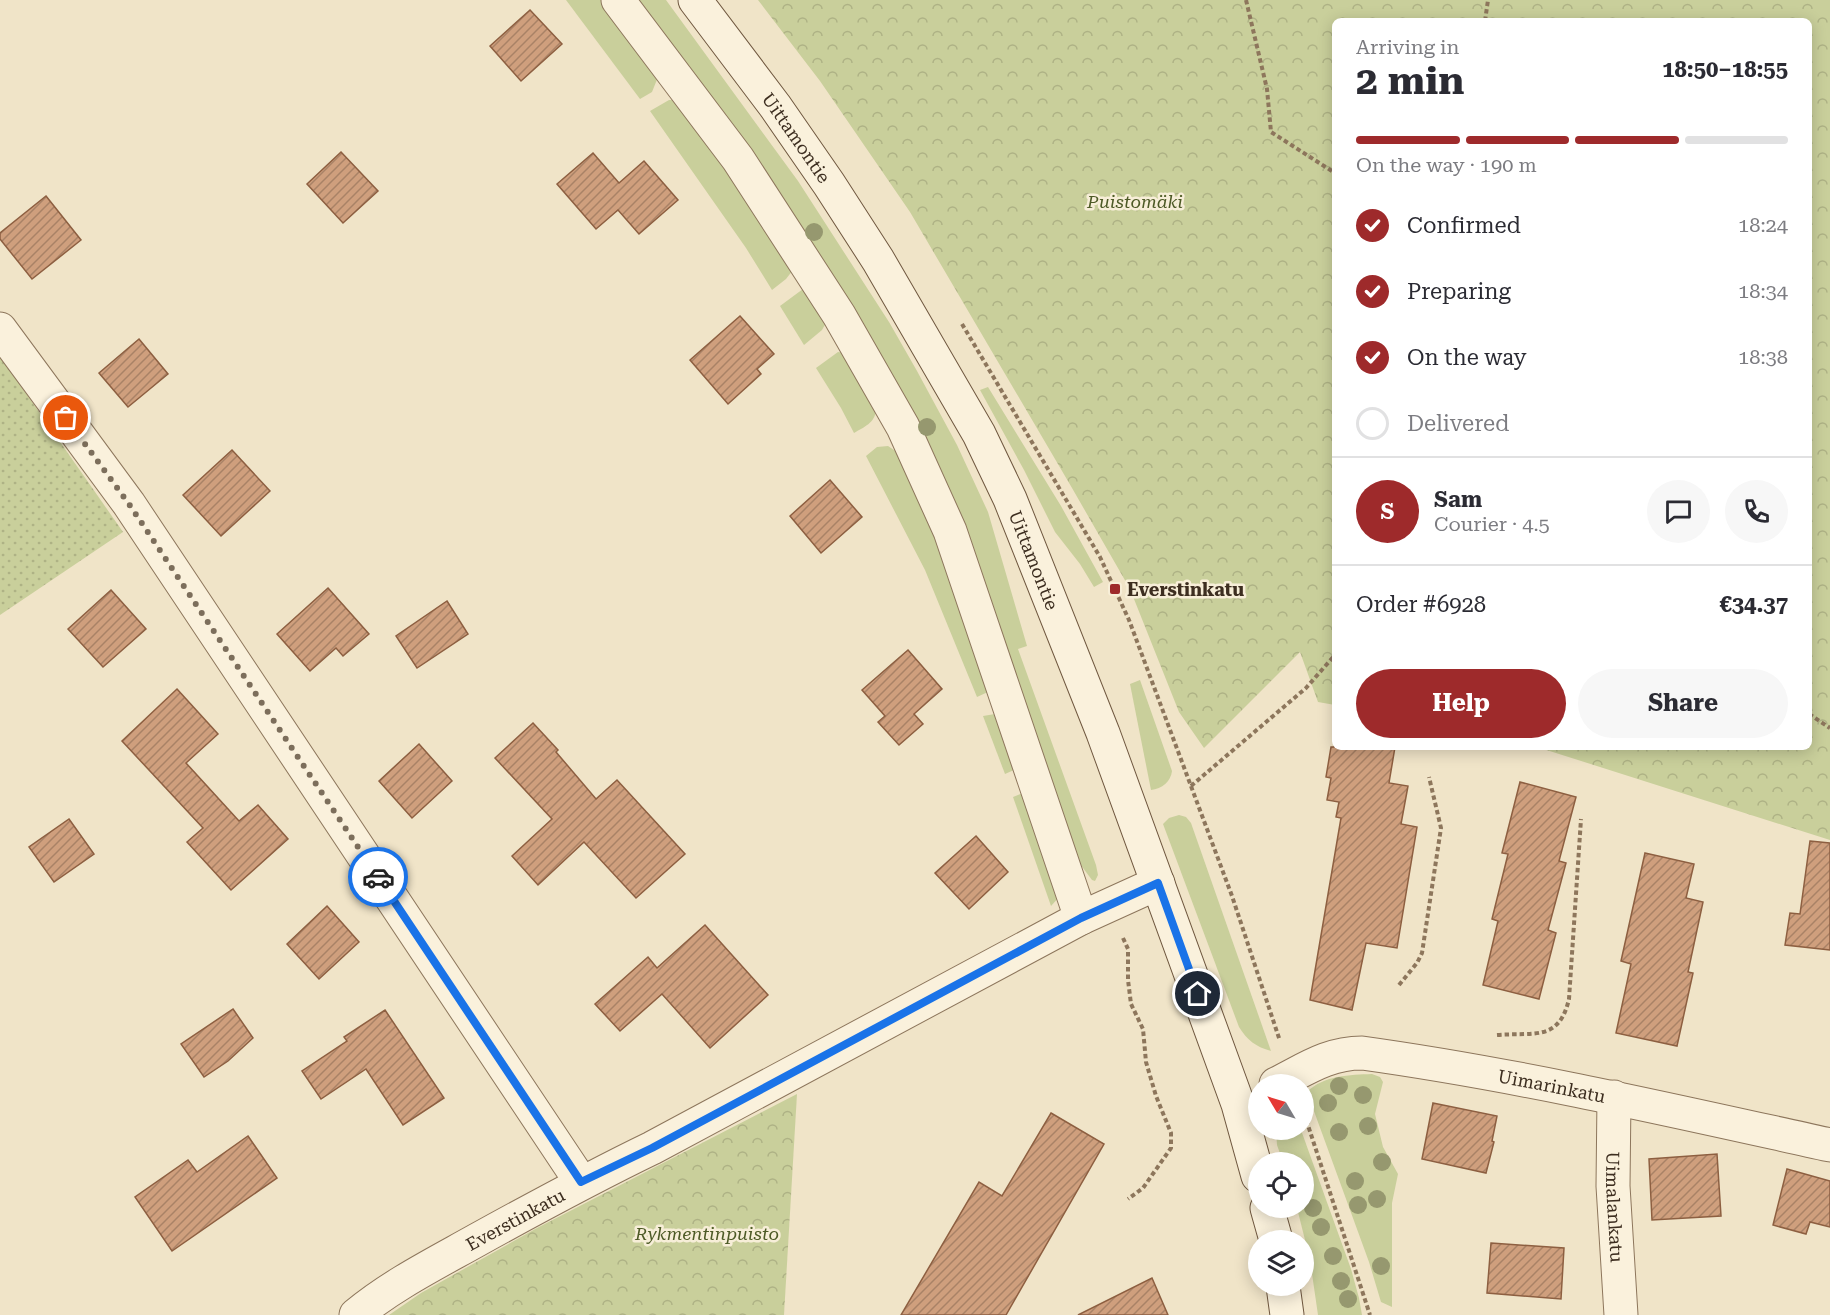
<!DOCTYPE html>
<html lang="en">
<head>
<meta charset="utf-8">
<style>
	body { margin:0; font-family:"Roboto Serif",serif; background:#f7f7f7; color:#2b2b33; height:100vh; display:flex; flex-direction:column; font-size:22px; white-space:nowrap }
	* { box-sizing:border-box; margin:0 }
	p { font-size:20px; color:#7c7c81 }
	.icon { flex:none; width:33px; height:33px; fill:none; stroke:currentColor; stroke-width:2; stroke-linecap:round; stroke-linejoin:round }
	.map { position:relative; flex:1; overflow:hidden }
	.details { position:absolute; left:1332px; top:18px; width:480px; height:732px; display:flex; flex-direction:column; background:#fff; border-radius:9px; box-shadow:0 3px 15px #0003 }
	.details>* { flex:none }
	.needle { width:39px; rotate:308deg }
	.controls { position:absolute; left:1248px; top:1074px; display:grid; gap:12px }
	.controls a { display:grid; place-items:center; width:66px; height:66px; border-radius:50%; background:#fff; box-shadow:0 3px 15px #0003; font-size:30px }
	.pin { position:absolute; display:grid; place-items:center; width:51px; height:51px; color:#fff; margin:-26px; border:3px solid #fff; border-radius:50%; box-shadow:0 2px 6px #0007 }
	.courier { position:absolute; display:grid; place-items:center; width:60px; height:60px; margin:-30px; border:4px solid #1a73e8; border-radius:50%; background:#fff; color:#222; box-shadow:0 2px 8px #0007 }
	.headline em { font-style:normal; font-weight:700 }
	.headline div { display:flex; flex-direction:column-reverse }
	.headline { display:flex; align-items:center; justify-content:space-between; height:102px; padding:0 24px }
	h1 { font-size:39px; font-weight:700; line-height:45px }
	.bar { display:grid; grid-template-columns:repeat(4,1fr); gap:9px 6px; align-content:center; height:72px; padding:0 24px }
	.bar i { height:8px; border-radius:4px; background:#e1e1e2 }
	.bar .active { background:#9e2a2b }
	.bar p { grid-column:span 4 }
	.line { display:flex; align-items:center; gap:15px; padding:0 24px; border-top:2px solid #e1e1e2 }
	.line div { flex:1 }
	.round { display:grid; place-items:center; flex:none; width:63px; height:63px; border-radius:32px; background:#f7f7f7 }
	ol { padding:0 24px; list-style:none }
	li { display:flex; align-items:center; gap:18px; height:66px }
	li p { margin-inline-start:auto }
	li .icon { padding:6px; border-radius:50%; background:#9e2a2b; color:#fff; stroke-width:4 }
	li:last-child { color:#7c7c81 }
	li i { width:33px; height:33px; border:3px solid #e1e1e2; border-radius:50% }
	.action { display:flex; gap:12px; margin-top:auto; padding:12px 24px }
	.action a { flex:1; height:69px; border-radius:36px; background:#9e2a2b; color:#fff; font-size:24px; font-weight:700; line-height:69px; text-align:center }
	.action a+a { background:#f7f7f7; color:#2b2b33 }
	.map>svg:first-child { display:block }
	.grass { fill:#c9cf9b }
	.forest { fill:url(#forest-crowns) }
	.park { fill:url(#park-dots) }
	.building { fill:url(#building-hatch); stroke:#8d5f41; stroke-width:1.5 }
	.lines { fill:none; stroke-linecap:round; stroke-linejoin:round }
	.street-casing { stroke:#8d765c; stroke-width:35 }
	.secondary-casing { stroke:#6f573f; stroke-width:35 }
	.path { stroke:#8d765c; stroke-width:4; stroke-dasharray:4.5 3; stroke-linecap:butt }
	.street { stroke:#faf1dc; stroke-width:33 }
	.secondary { stroke:#faf1dc; stroke-width:33 }
	.tree { fill:#96986f }
	.done { stroke:#7c6e5b; stroke-width:6; stroke-dasharray:0 10.8 }
	.route { stroke:#1a73e8; stroke-width:8 }
	.poi-dot { fill:#9e2a2b; stroke:#f7eed8; stroke-width:2 }
	.labels { text-anchor:middle; dominant-baseline:central; stroke-width:5; stroke-linejoin:round; paint-order:stroke }
	.street-label { font-size:18px; fill:#3d2e20; stroke:#f7eed8 }
	.park-label { font-size:18px; font-style:italic; fill:#4d5a26; stroke:#f7eed8 }
	.poi-label { font-size:18px; font-weight:bold; fill:#3d2e20; stroke:#f7eed8; text-anchor:start }
</style>
</head>
<body>
<div class="map">
<svg width="1830" height="1315" viewBox="0 0 1830 1315">
	<defs>
		<pattern id="forest-crowns" width="20" height="18" patternUnits="userSpaceOnUse" patternTransform="scale(1.5)"><rect width="20" height="18" fill="#c9cf9b"/><path d="M2 6a3 3 0 1 1 6 0M12 15a3 3 0 1 1 6 0" fill="none" stroke="#aeb285"/></pattern>
		<pattern id="park-dots" width="8" height="8" patternUnits="userSpaceOnUse" patternTransform="scale(1.5)"><rect width="8" height="8" fill="#c9cf9b"/><path d="M2 2h.1M6 6h.1" fill="none" stroke="#aeb285" stroke-width="1.8" stroke-linecap="round"/></pattern>
		<pattern id="building-hatch" width="6" height="6" patternUnits="userSpaceOnUse" patternTransform="scale(1.5)"><rect width="6" height="6" fill="#cf9f7d"/><path d="M-1 1l2-2M0 6l6-6M5 7l2-2" fill="none" stroke="#a98266"/></pattern>
	</defs>
	<rect width="100%" height="100%" fill="#f0e4c8"/>
	<g class="grass">
		<polygon points="566,0 603,0 658,77 652,92 640,99"/>
		<polygon points="630,0 666,0 798,181 889,322 917,371 957,445 988,512 1027,646 1018,649 1096,865 1098,875 1095,881 1092,880 1080,864 984,584"/>
		<polygon points="669,100 675,100 681,104 793,270 786,279 772,290 746,248 650,111"/>
		<polygon points="803,289 826,323 822,330 804,345 780,306"/>
		<path d="M 838,352 L 846,353 L 876,410 C 875,423 864,427 854,433 L 841,408 L 816,368 Z"/>
		<polygon points="988,387 1061,506 1103,582 1094,587 1080,564 1055,532 1024,470 980,390"/>
		<polygon points="888,446 900,454 923,499 990,691 977,697 925,570 866,456 877,447"/>
		<path d="M 1140,680 L 1172,771 C 1171,781 1162,789 1151,790 L 1130,684 Z"/>
		<polygon points="995,714 1018,761 1014,770 1005,774 983,716"/>
		<polygon points="1023,793 1061,895 1051,906 1013,797"/>
		<path d="M 1179,815 L 1186,817 L 1191,823 L 1271,1051 C 1256,1047 1247,1040 1239,1027 L 1163,824 L 1169,818 Z"/>
		<path d="M 1372,1074 L 1380,1077 L 1383,1082 L 1375,1114 L 1383,1147 L 1398,1174 L 1392,1203 L 1392,1307 L 1381,1302 L 1369,1262 L 1307,1092 C 1324,1075 1350,1075 1372,1074 Z"/>
		<polygon points="1276,1130 1301,1130 1351,1269 1359,1298 1362,1315 1318,1315 1310,1260 1297,1208 1304,1208 1304,1162 1283,1162 1277,1145"/>
	</g>
	<g class="forest">
		<polygon points="758,0 1830,0 1830,840 1537,747 1809,747 1809,21 1335,21 1335,705 1318,702 1300,652 1204,748 1179,712 1130,589 1072,488 910,212 820,81"/>
		<polygon points="797,1094 784,1315 389,1315 421,1293 537,1228"/>
	</g>
	<polygon class="park" points="0,356 123,532 0,615"/>
	<g class="building">
		<polygon points="530,10 562,44 521,81 490,46"/>
		<polygon points="341,152 378,191 343,223 307,184"/>
		<polygon points="593,153 619,183 644,161 678,200 639,234 618,210 596,229 557,184"/>
		<polygon points="46,196 81,240 32,279 0,239 0,233"/>
		<polygon points="740,316 774,354 757,369 761,374 728,404 690,360"/>
		<polygon points="139,339 168,374 128,407 99,373"/>
		<polygon points="232,450 270,491 221,536 183,495"/>
		<polygon points="830,480 862,517 821,553 790,516"/>
		<polygon points="328,588 369,634 343,656 336,648 310,671 277,634"/>
		<polygon points="111,590 146,629 103,667 68,629"/>
		<polygon points="447,601 468,634 417,668 396,636"/>
		<polygon points="908,650 942,689 914,714 923,724 899,745 878,722 885,716 862,690"/>
		<polygon points="177,689 218,734 186,763 239,821 258,805 288,839 231,890 187,842 203,828 122,741"/>
		<polygon points="533,723 558,750 556,752 596,799 617,780 685,854 636,898 584,842 538,885 512,856 552,819 495,758"/>
		<polygon points="419,744 452,781 412,818 379,781"/>
		<polygon points="1331,747 1395,747 1389,783 1408,786 1401,824 1417,827 1397,948 1366,943 1352,1010 1310,1000 1341,818 1336,817 1339,802 1327,800 1331,778 1326,777"/>
		<polygon points="1520,782 1576,797 1559,861 1566,863 1548,930 1556,933 1539,999 1483,985 1498,921 1492,919 1508,854 1502,853"/>
		<polygon points="69,819 94,854 54,882 29,847"/>
		<polygon points="976,836 1008,872 969,909 935,873"/>
		<polygon points="1810,841 1830,843 1830,950 1785,945 1790,913 1800,914"/>
		<polygon points="1645,853 1694,864 1686,898 1703,902 1688,972 1693,973 1677,1046 1616,1033 1631,964 1621,961"/>
		<polygon points="327,906 359,942 319,979 287,944"/>
		<polygon points="705,925 768,995 710,1048 662,994 620,1031 595,1004 648,957 657,968"/>
		<polygon points="233,1009 253,1038 228,1061 204,1077 181,1044"/>
		<polygon points="385,1010 444,1098 403,1125 366,1069 321,1099 302,1071 347,1041 344,1037"/>
		<polygon points="1433,1103 1497,1116 1492,1141 1494,1142 1486,1173 1422,1159"/>
		<polygon points="1051,1113 1104,1144 1006,1315 901,1315 979,1182 1002,1196"/>
		<polygon points="248,1136 277,1178 172,1251 135,1197 188,1160 197,1172"/>
		<polygon points="1717,1154 1721,1216 1652,1220 1649,1159"/>
		<polygon points="1787,1169 1830,1181 1830,1227 1810,1222 1806,1234 1773,1225"/>
		<polygon points="1491,1243 1564,1248 1561,1299 1487,1293"/>
		<polygon points="1152,1278 1168,1315 1078,1315"/>
	</g>
	<g class="lines">
		<g class="street-casing">
			<g id="street">
				<polyline points="618,0 738,159 839,315 903,427 950,531 1081,918"/>
				<polyline points="0,329 129,504 581,1182"/>
				<path id="s1" d="M 1276,1084 C 1306,1069 1328,1053 1362,1053 C 1520,1075 1675,1111 1830,1145"/>
				<path id="s2" d="M 1614,1097 L 1613,1186 L 1621,1315"/>
				<path id="s3" d="M 356,1315 C 392,1285 436,1263 477,1240 C 535,1208 592,1177 652,1148 L 1081,918 L 1158,883"/>
			</g>
		</g>
		<g class="secondary-casing">
			<g id="secondary">
				<path id="s4" d="M 695,0 L 775,106 L 829,184 L 878,260 L 979,434 L 1010,499 L 1103,733 L 1238,1104 L 1258,1176"/>
				<polyline points="1267,1208 1276,1240"/>
				<polyline points="1283,1286 1287,1315"/>
			</g>
		</g>
		<g class="path">
			<polyline points="1246,0 1267,89 1271,132 1335,173"/>
			<polyline points="1485,21 1488,0"/>
			<polyline points="962,324 1100,557 1129,620 1232,896 1280,1041"/>
			<polyline points="1809,714 1830,728"/>
			<polyline points="1191,786 1306,688 1335,655"/>
			<polyline points="1123,938 1128,949 1128,980 1131,1004 1143,1029 1146,1062 1156,1096 1171,1133 1171,1148 1143,1188 1128,1199"/>
			<polyline points="1399,985 1417,963 1422,953 1441,828 1429,777"/>
			<path d="M 1497,1035 C 1534,1032 1559,1042 1569,999 L 1581,819"/>
			<polyline points="1304,1113 1370,1315"/>
		</g>
		<use href="#street" class="street"/>
		<use href="#secondary" class="secondary"/>
	</g>
	<g class="tree">
		<circle cx="814" cy="232" r="9"/>
		<circle cx="927" cy="427" r="9"/>
		<circle cx="1339" cy="1086" r="9"/>
		<circle cx="1363" cy="1095" r="9"/>
		<circle cx="1328" cy="1103" r="9"/>
		<circle cx="1368" cy="1126" r="9"/>
		<circle cx="1339" cy="1132" r="9"/>
		<circle cx="1382" cy="1162" r="9"/>
		<circle cx="1355" cy="1181" r="9"/>
		<circle cx="1377" cy="1199" r="9"/>
		<circle cx="1358" cy="1205" r="9"/>
		<circle cx="1313" cy="1208" r="9"/>
		<circle cx="1321" cy="1227" r="9"/>
		<circle cx="1333" cy="1256" r="9"/>
		<circle cx="1381" cy="1266" r="9"/>
		<circle cx="1341" cy="1281" r="9"/>
		<circle cx="1348" cy="1299" r="9"/>
	</g>
	<g class="lines">
		<polyline class="done" points="66,418 129,504 378,877"/>
		<polyline class="route" points="378,877 581,1182 652,1148 1081,918 1158,883 1198,994"/>
	</g>
	<rect class="poi-dot" x="1109" y="583" width="12" height="12" rx="3"/>
	<g class="labels">
		<g class="street-label">
			<text stroke="none"><textPath href="#s4" startOffset="171">Uittamontie</textPath></text>
			<text stroke="none"><textPath href="#s4" startOffset="657">Uittamontie</textPath></text>
			<text stroke="none"><textPath href="#s1" startOffset="285">Uimarinkatu</textPath></text>
			<text stroke="none"><textPath href="#s2" startOffset="110">Uimalankatu</textPath></text>
			<text stroke="none"><textPath href="#s3" startOffset="186">Everstinkatu</textPath></text>
		</g>
		<g class="park-label">
			<text x="1135" y="201">Puistomäki</text>
			<text x="707" y="1233">Rykmentinpuisto</text>
		</g>
		<g class="poi-label">
			<text x="1127" y="589">Everstinkatu</text>
		</g>
	</g>
</svg>
<div class="controls">
<a><svg class="needle" viewBox="-14 -14 28 28"><path d="M0-13l5 13h-10z" fill="#e53935"/><path d="M0 13l5-13h-10z" fill="#7c7c81"/></svg></a>
<a><svg class="icon" aria-label="locate" viewBox="0 0 24 24"><circle cx="12" cy="12" r="6"/><path d="M12 2v4M12 18v4M2 12h4M18 12h4"/></svg></a>
<a><svg class="icon" aria-label="layers" viewBox="0 0 24 24"><path d="M12 4l9 5-9 5-9-5zM3 14l9 5 9-5"/></svg></a>
</div>
<div class="pin" style="left:66px;top:418px;background:#ea580c"><svg class="icon" aria-label="bag" viewBox="0 0 24 24"><path d="M5 8h14l-1 12H6zM9 8a3 3 0 0 1 6 0"/></svg></div>
<div class="pin" style="left:1198px;top:994px;background:#1f2937"><svg class="icon" aria-label="home" viewBox="0 0 24 24"><path d="M3 11l9-7 9 7M6 9v11h12V9"/></svg></div>
<div class="courier" style="left:378px;top:877px"><svg class="icon" aria-label="car" viewBox="0 0 24 24"><path d="M5 17H2v-5l4-1 3-4h7l3 4 3 1v5h-3M9 17h6M6 11h13"/><circle cx="7" cy="17" r="2"/><circle cx="17" cy="17" r="2"/></svg></div>
<section class="details">
<div class="headline"><div><h1>2 min</h1><p>Arriving in</p></div><em>18:50–18:55</em></div>
<div class="bar"><i class="active"></i><i class="active"></i><i class="active"></i><i></i><p>On the way · 190 m</p></div>
<ol>
<li><svg class="icon" aria-label="check" viewBox="0 0 24 24"><path d="M5 12l5 5 9-10"/></svg>Confirmed<p>18:24</p></li>
<li><svg class="icon" aria-label="check" viewBox="0 0 24 24"><path d="M5 12l5 5 9-10"/></svg>Preparing<p>18:34</p></li>
<li><svg class="icon" aria-label="check" viewBox="0 0 24 24"><path d="M5 12l5 5 9-10"/></svg>On the way<p>18:38</p></li>
<li><i></i>Delivered</li>
</ol>
<div class="line" style="height:108px"><b class="round" style="background:#9e2a2b;color:#fff">S</b><div><b>Sam</b><p>Courier · 4.5</p></div><a class="round"><svg class="icon" aria-label="chat" viewBox="0 0 24 24"><path d="M4 5h16v11H9l-5 4z"/></svg></a><a class="round"><svg class="icon" aria-label="phone" viewBox="0 0 24 24"><path d="M5 4h4l2 5-3 2q2 4 5 5l2-3 5 2v4C11 20 4 13 5 4z"/></svg></a></div>
<div class="line" style="height:78px"><div>Order #6928</div><b>€34.37</b></div>
<div class="action"><a>Help</a><a>Share</a></div>
</section>
</div>
</body>
</html>
